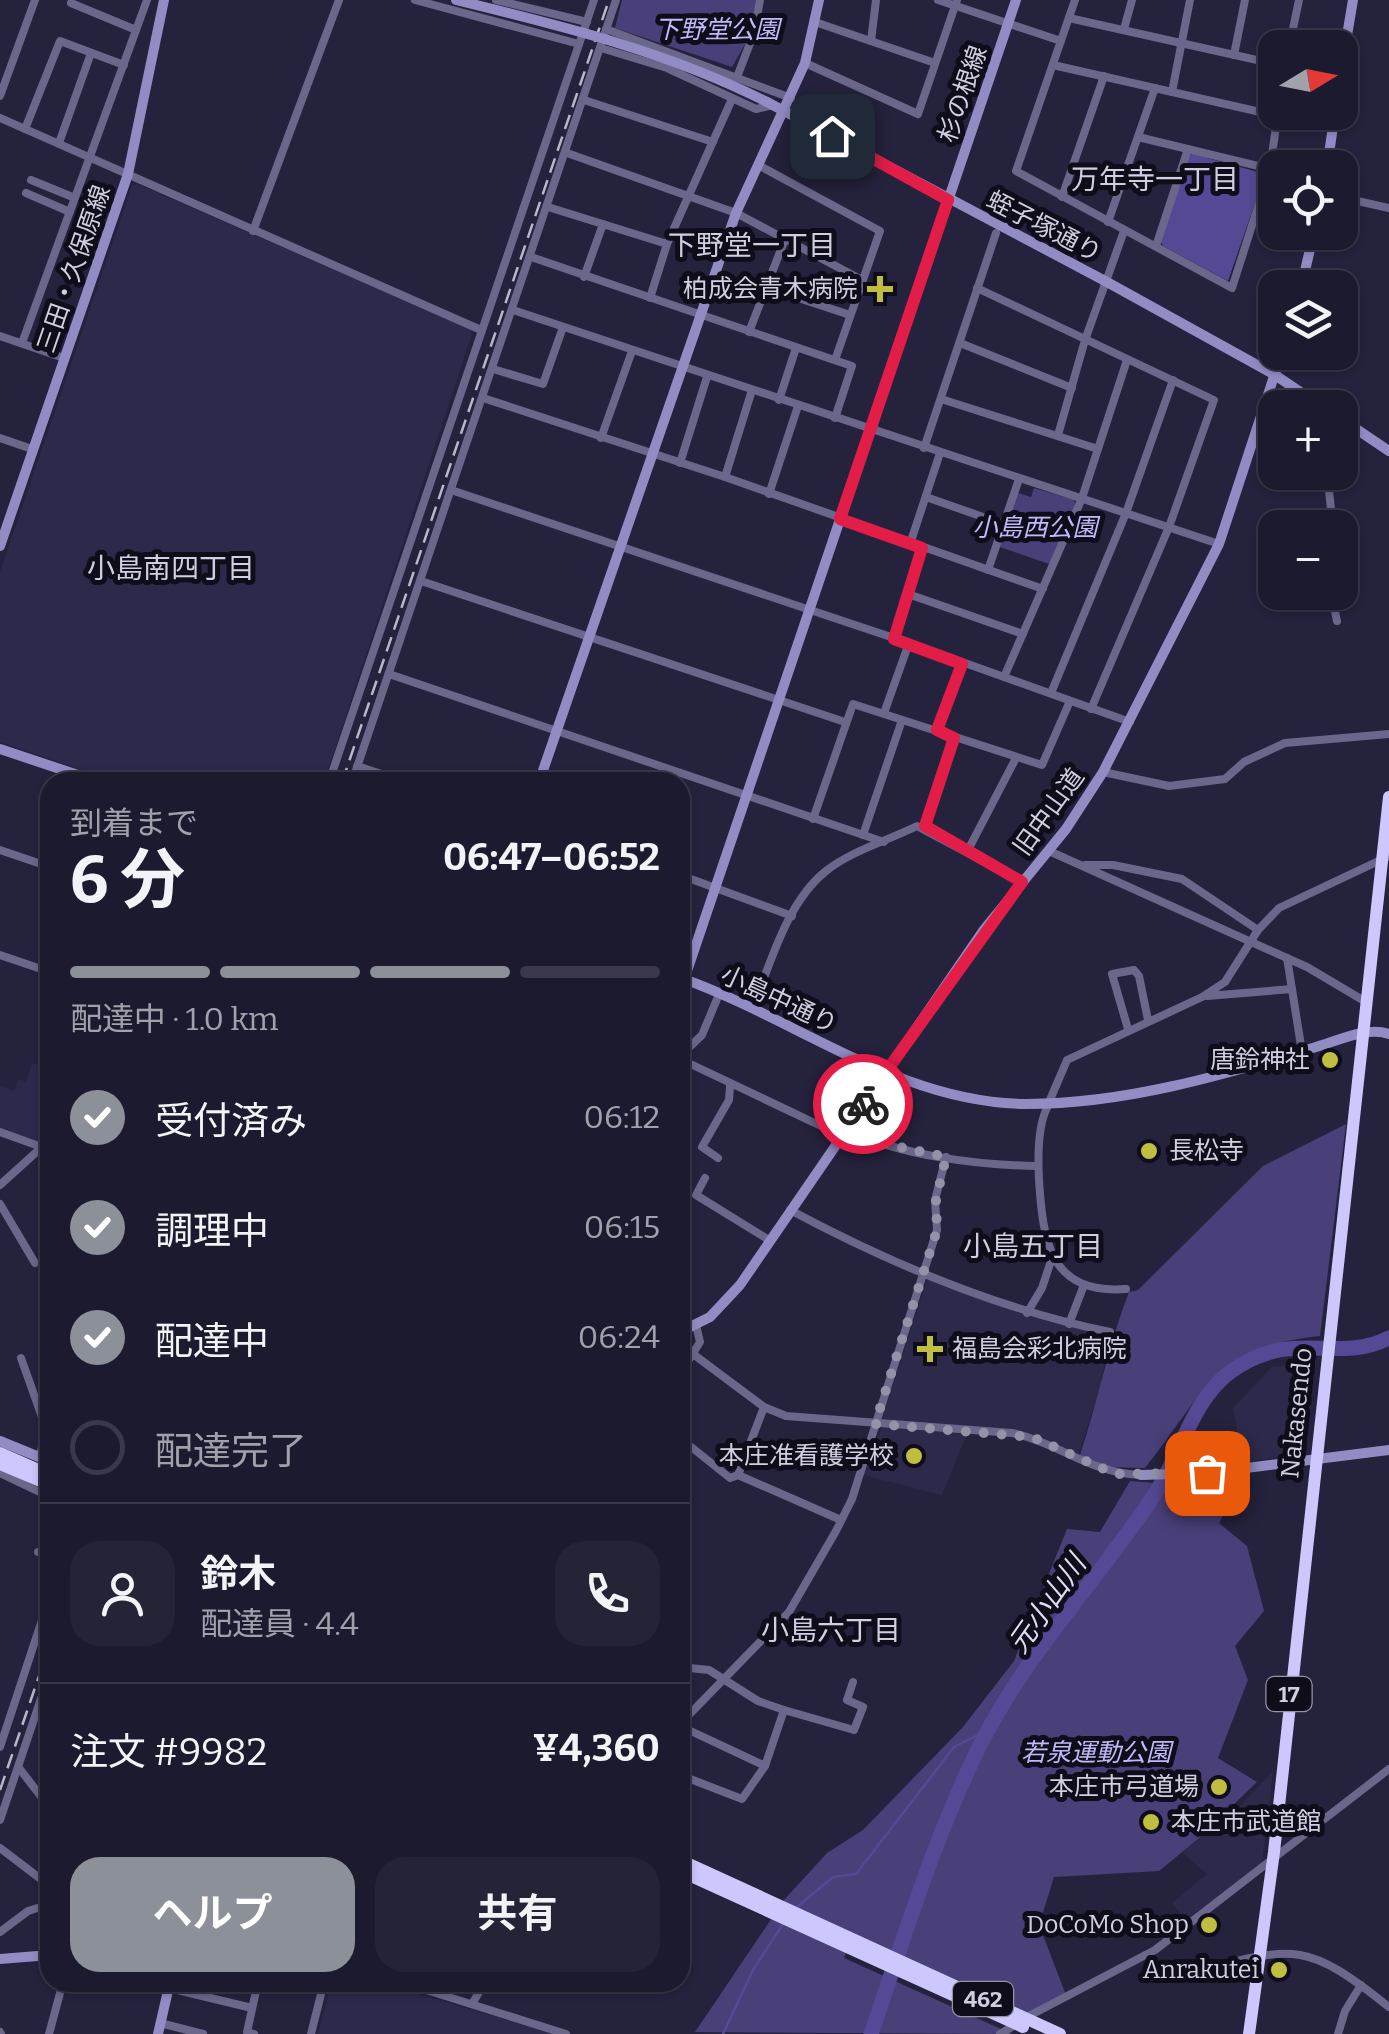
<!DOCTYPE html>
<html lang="ja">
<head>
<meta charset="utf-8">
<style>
	body { margin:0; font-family:Bitter,"Noto Sans JP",serif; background:#252336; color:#f1f3f6; height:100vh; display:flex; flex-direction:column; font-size:38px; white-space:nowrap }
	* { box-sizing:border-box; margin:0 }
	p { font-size:32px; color:#a0a1aa }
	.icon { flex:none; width:55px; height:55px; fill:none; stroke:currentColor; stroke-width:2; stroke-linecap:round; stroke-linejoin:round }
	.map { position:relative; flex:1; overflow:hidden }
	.sheet { position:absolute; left:40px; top:772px; width:650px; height:1220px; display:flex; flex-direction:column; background:#1c1a2e; border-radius:30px; box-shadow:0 2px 8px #0004,0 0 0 2px #3a384a }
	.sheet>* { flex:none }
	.needle { width:65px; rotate:80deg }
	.controls { position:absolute; left:1258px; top:30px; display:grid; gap:20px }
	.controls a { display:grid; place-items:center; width:100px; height:100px; border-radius:20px; background:#1c1a2e; box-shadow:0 2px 8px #0004,0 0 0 2px #3a384a; font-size:50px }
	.pin { position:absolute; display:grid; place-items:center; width:85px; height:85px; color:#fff; margin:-42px; border-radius:20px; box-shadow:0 5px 15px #0006 }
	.courier { position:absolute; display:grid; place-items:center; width:100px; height:100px; margin:-50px; border:8px solid #e11d48; border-radius:50%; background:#fff; color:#222; box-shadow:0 2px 12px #0007 }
	.head em { font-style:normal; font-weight:700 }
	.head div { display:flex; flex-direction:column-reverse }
	.head { display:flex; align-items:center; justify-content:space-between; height:170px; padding:0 30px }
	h1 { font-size:65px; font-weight:700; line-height:75px }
	.bar { display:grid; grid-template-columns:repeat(4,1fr); gap:15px 10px; align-content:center; height:120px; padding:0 30px }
	.bar i { height:12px; border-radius:8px; background:#3a384a }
	.bar .selected { background:#8c9099 }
	.bar p { grid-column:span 4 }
	.line { display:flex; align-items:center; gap:25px; padding:0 30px; border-top:2px solid #3a384a }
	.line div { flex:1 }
	.round { display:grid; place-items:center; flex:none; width:105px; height:105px; border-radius:30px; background:#252336 }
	ol { padding:0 30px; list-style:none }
	li { display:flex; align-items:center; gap:30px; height:110px }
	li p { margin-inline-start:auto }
	li .icon { padding:10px; border-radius:50%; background:#8c9099; color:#fff; stroke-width:4 }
	li:last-child { color:#a0a1aa }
	li i { width:55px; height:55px; border:5px solid #3a384a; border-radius:50% }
	.button { display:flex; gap:20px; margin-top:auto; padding:20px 30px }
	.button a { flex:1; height:115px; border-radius:30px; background:#8c9099; color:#fff; font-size:40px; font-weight:700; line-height:115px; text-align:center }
	.button a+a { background:#252336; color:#f1f3f6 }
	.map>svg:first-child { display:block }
	.built { fill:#2d294a }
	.green { fill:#49407a }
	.water { fill:#554894 }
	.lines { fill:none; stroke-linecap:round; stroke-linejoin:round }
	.stream { stroke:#554894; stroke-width:2.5 }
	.river { stroke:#554894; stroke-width:15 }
	.street { stroke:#6a678a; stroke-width:8 }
	.secondary { stroke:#918cc4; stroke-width:10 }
	.highway { stroke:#ccc7fc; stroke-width:12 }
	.rail { stroke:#b9b7cb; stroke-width:2.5; stroke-dasharray:15 8; stroke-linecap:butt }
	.secondary-bridge { stroke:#918cc4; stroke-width:10 }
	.done { stroke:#9492a8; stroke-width:10; stroke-dasharray:0 18 }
	.route { stroke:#e11d48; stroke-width:12 }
	.poi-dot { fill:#c0be41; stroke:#0f0d19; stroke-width:4 }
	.labels { text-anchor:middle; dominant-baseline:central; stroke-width:10; stroke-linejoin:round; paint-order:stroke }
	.shield { fill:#0f0d19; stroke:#9695a5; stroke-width:2.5 }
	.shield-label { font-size:22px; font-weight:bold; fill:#d0cfe1 }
	.park-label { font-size:25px; font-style:italic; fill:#c0bafa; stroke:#0f0d19 }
	.street-label { font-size:25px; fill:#d0cfe1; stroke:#0f0d19 }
	.poi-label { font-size:25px; fill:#d0cfe1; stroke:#0f0d19; text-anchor:end }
	.neighbourhood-label { font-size:28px; fill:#d0cfe1; stroke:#0f0d19 }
	.water-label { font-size:28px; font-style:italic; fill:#deddf3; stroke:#0f0d19 }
</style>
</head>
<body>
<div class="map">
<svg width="1389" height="2034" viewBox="0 0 1389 2034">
	<rect width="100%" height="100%" fill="#25223d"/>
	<g class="built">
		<polygon points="137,184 470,329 472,334 324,782 117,782 0,742 0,572 132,186"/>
		<polygon points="50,1033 50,1146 0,1128 0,1086 14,1091 18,1079 26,1082 32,1063 39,1065"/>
		<polygon points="928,1278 1021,1314 1111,1334 1098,1395 1078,1456 1041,1436 1011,1429 881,1421"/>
		<polygon points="1316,1361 1306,1451 1243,1464 1233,1408 1272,1367"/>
		<polygon points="882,1427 967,1434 942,1495 863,1475"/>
		<polygon points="1273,1771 1262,1863 1186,1920 1172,1903 1207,1874 1182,1852 1233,1813"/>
		<polygon points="332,1982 381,1983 554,2034 318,2034"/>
	</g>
	<g class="green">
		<polygon points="622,0 756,0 752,32 732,67 615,28"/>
		<polygon points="1034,488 1074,500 1076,506 1049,564 1000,547 1018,493 1031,497"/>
		<path d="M 1346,1124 L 1320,1336 C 1213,1347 1205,1393 1145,1468 L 1105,1467 L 1079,1458 C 1098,1402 1108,1346 1129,1292 L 1138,1290 L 1263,1166 Z"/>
		<polygon points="1245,1475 1219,1523 1247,1546 1264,1611 1235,1646 1248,1680 1218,1758 1257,1782 1229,1809 1231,1812 1159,1871 1054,1877 1039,1925 1066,1995 1027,2015 853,1933 844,1958 1012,2034 695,2032 784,1900 827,1853 863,1830 963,1727 1014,1661 1067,1529 1100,1532 1130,1481 1167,1484"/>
	</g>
	<polygon class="water" points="1193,154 1265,174 1228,281 1163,246 1160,239 1189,155"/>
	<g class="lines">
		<g class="stream">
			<polyline points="797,1907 833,1877 856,1874 954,1747 988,1730"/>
			<polyline points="723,2034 753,1970 783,1924"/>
		</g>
		<path class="river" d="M 871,2034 C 905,1935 939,1822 988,1730 C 1034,1645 1102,1574 1155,1494 C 1180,1456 1192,1400 1230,1372 C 1294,1326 1336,1365 1389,1338"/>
		<g class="street">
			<polyline points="415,0 579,44"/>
			<polyline points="496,0 587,22"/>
			<polyline points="938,0 1061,41"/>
			<polyline points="1075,0 1016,171 1232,288 1270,169 1278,112"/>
			<polyline points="71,3 136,30"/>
			<polyline points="1069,18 1275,64"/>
			<polyline points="815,22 935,63"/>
			<polyline points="606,29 791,98"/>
			<polyline points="1124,29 1132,0"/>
			<polyline points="871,41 876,0"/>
			<polyline points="601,48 667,68 756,109 773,105"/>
			<polyline points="1289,48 1299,0"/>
			<polyline points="1234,55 1245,0"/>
			<polyline points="805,63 918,114 957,0"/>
			<polyline points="1053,65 1278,116"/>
			<polyline points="737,77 754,33 760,0"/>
			<polyline points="1172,92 1190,0"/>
			<polyline points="0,96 35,0"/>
			<polyline points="584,100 713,142"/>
			<polyline points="0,118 481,330"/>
			<polyline points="25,129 60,41 124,65"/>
			<polyline points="1138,137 1275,170"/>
			<polyline points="59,143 91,53"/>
			<polyline points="567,153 736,213 862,280"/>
			<polyline points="760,166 880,231 835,360"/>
			<polyline points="31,180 75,198"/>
			<polyline points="26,193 70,212"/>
			<polyline points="1062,197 1104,76"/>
			<polyline points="1340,197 1389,208"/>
			<polyline points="548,207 667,244"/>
			<polyline points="1108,222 1155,88"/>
			<polyline points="253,231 339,0"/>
			<polyline points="1156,246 1188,149"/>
			<polyline points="531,257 852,366 835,418"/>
			<polyline points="584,277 603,224"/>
			<polyline points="765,287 850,315"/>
			<polyline points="977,288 1214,400 1169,527 1091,709"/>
			<polyline points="650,298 667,244 732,99"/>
			<polyline points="513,310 1219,544"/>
			<polyline points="749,332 785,239"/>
			<polyline points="0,336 64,358"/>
			<polyline points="22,343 147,0"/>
			<polyline points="960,343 1072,388"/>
			<polyline points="493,369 543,384 563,327"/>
			<polyline points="483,398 725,477 1043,589"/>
			<polyline points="941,399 1098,449"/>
			<polyline points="779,400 796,348"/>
			<polyline points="1058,435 1085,340 1124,231"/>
			<polyline points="0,438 32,449"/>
			<polyline points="601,438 632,351"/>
			<polyline points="924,448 996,233"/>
			<polyline points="680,463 707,377"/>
			<polyline points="1327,472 1333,528"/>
			<polyline points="725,477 752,390"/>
			<polyline points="451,490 909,643 1130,722"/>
			<polyline points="769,494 798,406"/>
			<polyline points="926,497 1003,524"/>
			<polyline points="910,544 940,453"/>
			<polyline points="988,570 1019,479"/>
			<polyline points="421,581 845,722"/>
			<polyline points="1331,592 1337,621"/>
			<polyline points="908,594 1023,634"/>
			<polyline points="894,639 922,549"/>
			<polyline points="389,674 884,842"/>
			<polyline points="1004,677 1082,498 1127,360"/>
			<polyline points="1051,693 1126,513 1173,380"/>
			<polyline points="884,713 909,643"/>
			<polyline points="937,730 962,664"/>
			<polyline points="357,766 406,782"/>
			<polyline points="1103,772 1169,786 1225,779 1244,762 1285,743 1389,734"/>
			<polyline points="329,782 594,0"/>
			<polyline points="352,782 616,0"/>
			<polyline points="813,819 853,704 1042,765 1070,701"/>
			<polyline points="925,826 954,738"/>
			<polyline points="863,835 902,720"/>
			<polyline points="0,850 50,867"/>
			<polyline points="1049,851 1307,967 1366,1002"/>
			<polyline points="967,852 1016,758"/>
			<polyline points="1085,865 1113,865 1182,879 1258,930"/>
			<polyline points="680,875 792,916"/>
			<polyline points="0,955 50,972"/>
			<polyline points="1287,958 1302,1052"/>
			<polyline points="1207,996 1292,989"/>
			<path d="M 753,1007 C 771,962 787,902 826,871 C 851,851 889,840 917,826 L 1022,882"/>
			<polyline points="1128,1029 1112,974 1134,970 1139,976 1148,1020"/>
			<polyline points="680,1056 702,1035 720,992"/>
			<polyline points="680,1059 842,1136"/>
			<path d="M 847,1130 C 903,1156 976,1165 1038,1166"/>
			<polyline points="0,1132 50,1150"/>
			<polyline points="718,1158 702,1147 729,1100 730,1086"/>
			<polyline points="705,1178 696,1195 769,1240"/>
			<polyline points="0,1185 42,1147"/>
			<polyline points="0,1204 35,1263"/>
			<path d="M 790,1210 C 891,1264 997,1309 1110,1332"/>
			<polyline points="50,1257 43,1261 50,1275"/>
			<path d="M 1126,1289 C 1049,1295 1043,1240 1039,1180 C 1038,1161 1038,1128 1046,1110 C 1052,1094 1060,1077 1067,1060 L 1202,997 L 1225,982 L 1258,930 L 1279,908 L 1389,856"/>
			<polyline points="1027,1313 1042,1288 1052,1258"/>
			<polyline points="1069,1324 1084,1285"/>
			<path d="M 693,1354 L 764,1407 L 786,1416 L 1012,1433 C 1060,1443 1089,1473 1141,1475"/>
			<polyline points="21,1358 47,1431 39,1457 50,1462"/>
			<polyline points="680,1374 700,1342 696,1325"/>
			<polyline points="680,1438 730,1478 738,1475 841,1520"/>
			<polyline points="0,1473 50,1497"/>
			<polyline points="738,1475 764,1407"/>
			<polyline points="38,1552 50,1552"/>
			<polyline points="680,1667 709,1670 758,1701 784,1710 765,1766 742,1799 680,1775"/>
			<polyline points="784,1710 854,1730 863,1707 847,1700 853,1682"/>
			<polyline points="680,1724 789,1612 836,1531 852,1499 937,1230 935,1200 946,1157"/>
			<polyline points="680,1726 765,1766"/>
			<polyline points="0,1747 50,1596"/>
			<polyline points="19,1768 50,1808"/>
			<polyline points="0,1820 50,1672"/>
			<polyline points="0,1848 50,1886"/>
			<polyline points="0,1932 28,1911 50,1904"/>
			<path d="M 1193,1972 C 1294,1946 1305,1940 1389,2007"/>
			<polyline points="401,1982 566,2034"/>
			<polyline points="169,1988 252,2008"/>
			<polyline points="472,2004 485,1982"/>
			<polyline points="1027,2017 1155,1950 1389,1769"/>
			<polyline points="160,2023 203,2034"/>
			<polyline points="0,2032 1,2034"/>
			<polyline points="49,2034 63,1982"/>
			<polyline points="254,2034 247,2032 258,1982"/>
			<polyline points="311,2034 324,1982"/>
			<polyline points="1000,2034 1015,2025"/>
			<polyline points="1338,2034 1345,2011 1361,1985"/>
		</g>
		<g class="secondary">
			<polyline points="1340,77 1353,0"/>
			<polyline points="767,102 1107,282 1275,375 1324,408"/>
			<polyline points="1327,168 1335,112"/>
			<polyline points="1301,288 1314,232"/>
			<polyline points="1340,418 1389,451"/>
			<polyline points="0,546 128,174 164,0"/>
			<polyline points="0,749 99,782"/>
			<polyline points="539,782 736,213 805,63 819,0"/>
			<path d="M 681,978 C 797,1019 899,1103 1027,1104 C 1124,1104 1224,1075 1316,1047 C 1337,1041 1368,1026 1389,1034"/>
			<polyline points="684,980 1016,0"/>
			<polyline points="680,1332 710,1317 740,1285 983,931 1066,829 1103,772 1219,544 1282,352"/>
			<polyline points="0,1441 39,1457"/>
			<polyline points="1141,1475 1207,1473 1389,1450"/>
			<polyline points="0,1959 50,1955"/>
			<polyline points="158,2034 170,1982"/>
		</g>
		<g class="highway">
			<polyline points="0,1453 50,1475"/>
			<polyline points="0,1464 50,1485"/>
			<polyline points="680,1860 1060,2034"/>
			<polyline points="680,1871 1023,2027"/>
			<polyline points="1249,2034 1274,1852 1389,797"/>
		</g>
		<g class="rail">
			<polyline points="342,782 609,0"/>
			<polyline points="0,1790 50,1644"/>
		</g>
		<path class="secondary-bridge" d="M 456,0 C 562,26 669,52 767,102"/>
	</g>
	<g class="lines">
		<polyline class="done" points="863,1104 846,1130 871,1141 946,1157 936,1200 937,1230 875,1424 1032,1437 1115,1474 1207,1473"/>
		<polyline class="route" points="832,136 948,200 840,519 922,548 894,639 962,664 937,730 954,738 925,826 1022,882 863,1104"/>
	</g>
	<g class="poi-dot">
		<path d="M875 274h10v10h10v10h-10v10h-10v-10h-10v-10h10z"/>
		<circle cx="1330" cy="1060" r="10"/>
		<circle cx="1149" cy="1151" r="10"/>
		<path d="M925 1334h10v10h10v10h-10v10h-10v-10h-10v-10h10z"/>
		<circle cx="914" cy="1456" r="10"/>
		<circle cx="1219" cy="1787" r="10"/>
		<circle cx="1151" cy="1822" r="10"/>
		<circle cx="1209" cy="1925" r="10"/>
		<circle cx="1279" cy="1970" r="10"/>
	</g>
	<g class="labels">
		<g class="shield">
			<rect x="1266.5" y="1677" width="45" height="34" rx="8"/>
			<rect x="953" y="1982" width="60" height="34" rx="8"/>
		</g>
		<g class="shield-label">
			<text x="1289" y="1694">17</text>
			<text x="983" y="1999">462</text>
		</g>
		<g class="park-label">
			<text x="717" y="30">下野堂公園</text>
			<text x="1035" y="528">小島西公園</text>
			<text x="1096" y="1753">若泉運動公園</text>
		</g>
		<g class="street-label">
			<text transform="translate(963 94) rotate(-71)">杉の根線</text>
			<text transform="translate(1044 227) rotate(27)">蛭子塚通り</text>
			<text transform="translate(74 269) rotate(-71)">三田・久保原線</text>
			<text transform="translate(1049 812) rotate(-54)">旧中山道</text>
			<text transform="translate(779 1000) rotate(25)">小島中通り</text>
			<text transform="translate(1297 1413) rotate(-84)">Nakasendo</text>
		</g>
		<g class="poi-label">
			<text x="858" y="289">柏成会青木病院</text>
			<text x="1310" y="1060">唐鈴神社</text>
			<text x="1169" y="1151" text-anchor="start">長松寺</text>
			<text x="952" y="1349" text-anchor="start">福島会彩北病院</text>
			<text x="894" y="1456">本庄准看護学校</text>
			<text x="1199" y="1787">本庄市弓道場</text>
			<text x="1171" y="1822" text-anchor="start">本庄市武道館</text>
			<text x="1189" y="1925">DoCoMo Shop</text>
			<text x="1259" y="1970">Anrakutei</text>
		</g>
		<g class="neighbourhood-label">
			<text x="1155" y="179">万年寺一丁目</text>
			<text x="752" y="245">下野堂一丁目</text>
			<text x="171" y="568">小島南四丁目</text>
			<text x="1033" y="1246">小島五丁目</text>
			<text x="831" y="1630">小島六丁目</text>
		</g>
		<g class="water-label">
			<text transform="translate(1047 1604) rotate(-55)">元小山川</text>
		</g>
	</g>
</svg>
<div class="controls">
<a><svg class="needle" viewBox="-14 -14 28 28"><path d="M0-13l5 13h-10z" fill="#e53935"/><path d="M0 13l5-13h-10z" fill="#a0a1aa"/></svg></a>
<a><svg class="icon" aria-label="locate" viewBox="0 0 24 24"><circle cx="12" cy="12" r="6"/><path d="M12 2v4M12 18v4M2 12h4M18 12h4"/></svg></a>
<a><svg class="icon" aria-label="layers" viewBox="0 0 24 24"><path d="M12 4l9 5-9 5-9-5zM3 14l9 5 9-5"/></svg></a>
<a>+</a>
<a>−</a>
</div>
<div class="pin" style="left:1207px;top:1473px;background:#ea580c"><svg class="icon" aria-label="bag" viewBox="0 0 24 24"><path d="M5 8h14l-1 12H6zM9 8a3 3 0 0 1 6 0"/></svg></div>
<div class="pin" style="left:832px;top:136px;background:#1f2937"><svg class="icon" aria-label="home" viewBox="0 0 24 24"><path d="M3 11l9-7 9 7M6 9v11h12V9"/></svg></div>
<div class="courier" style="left:863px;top:1104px"><svg class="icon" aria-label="bike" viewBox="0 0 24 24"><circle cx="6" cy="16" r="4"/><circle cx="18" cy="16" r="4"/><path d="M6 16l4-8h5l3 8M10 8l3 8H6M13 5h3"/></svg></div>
<section class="sheet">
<div class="head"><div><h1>6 分</h1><p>到着まで</p></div><em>06:47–06:52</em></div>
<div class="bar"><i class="selected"></i><i class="selected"></i><i class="selected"></i><i></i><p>配達中 · 1.0 km</p></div>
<ol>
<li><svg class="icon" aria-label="check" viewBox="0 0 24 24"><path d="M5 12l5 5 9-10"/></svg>受付済み<p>06:12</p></li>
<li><svg class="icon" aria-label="check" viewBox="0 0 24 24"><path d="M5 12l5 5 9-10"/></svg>調理中<p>06:15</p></li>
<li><svg class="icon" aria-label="check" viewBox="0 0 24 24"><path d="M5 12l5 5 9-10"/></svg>配達中<p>06:24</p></li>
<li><i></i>配達完了</li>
</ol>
<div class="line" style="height:180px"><a class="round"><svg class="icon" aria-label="person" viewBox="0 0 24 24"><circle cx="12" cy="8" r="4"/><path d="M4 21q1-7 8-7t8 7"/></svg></a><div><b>鈴木</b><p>配達員 · 4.4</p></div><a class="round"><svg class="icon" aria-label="phone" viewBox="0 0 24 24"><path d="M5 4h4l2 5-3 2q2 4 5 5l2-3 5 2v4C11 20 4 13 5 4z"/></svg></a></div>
<div class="line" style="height:130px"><div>注文 #9982</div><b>¥4,360</b></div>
<div class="button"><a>ヘルプ</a><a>共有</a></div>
</section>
</div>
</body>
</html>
